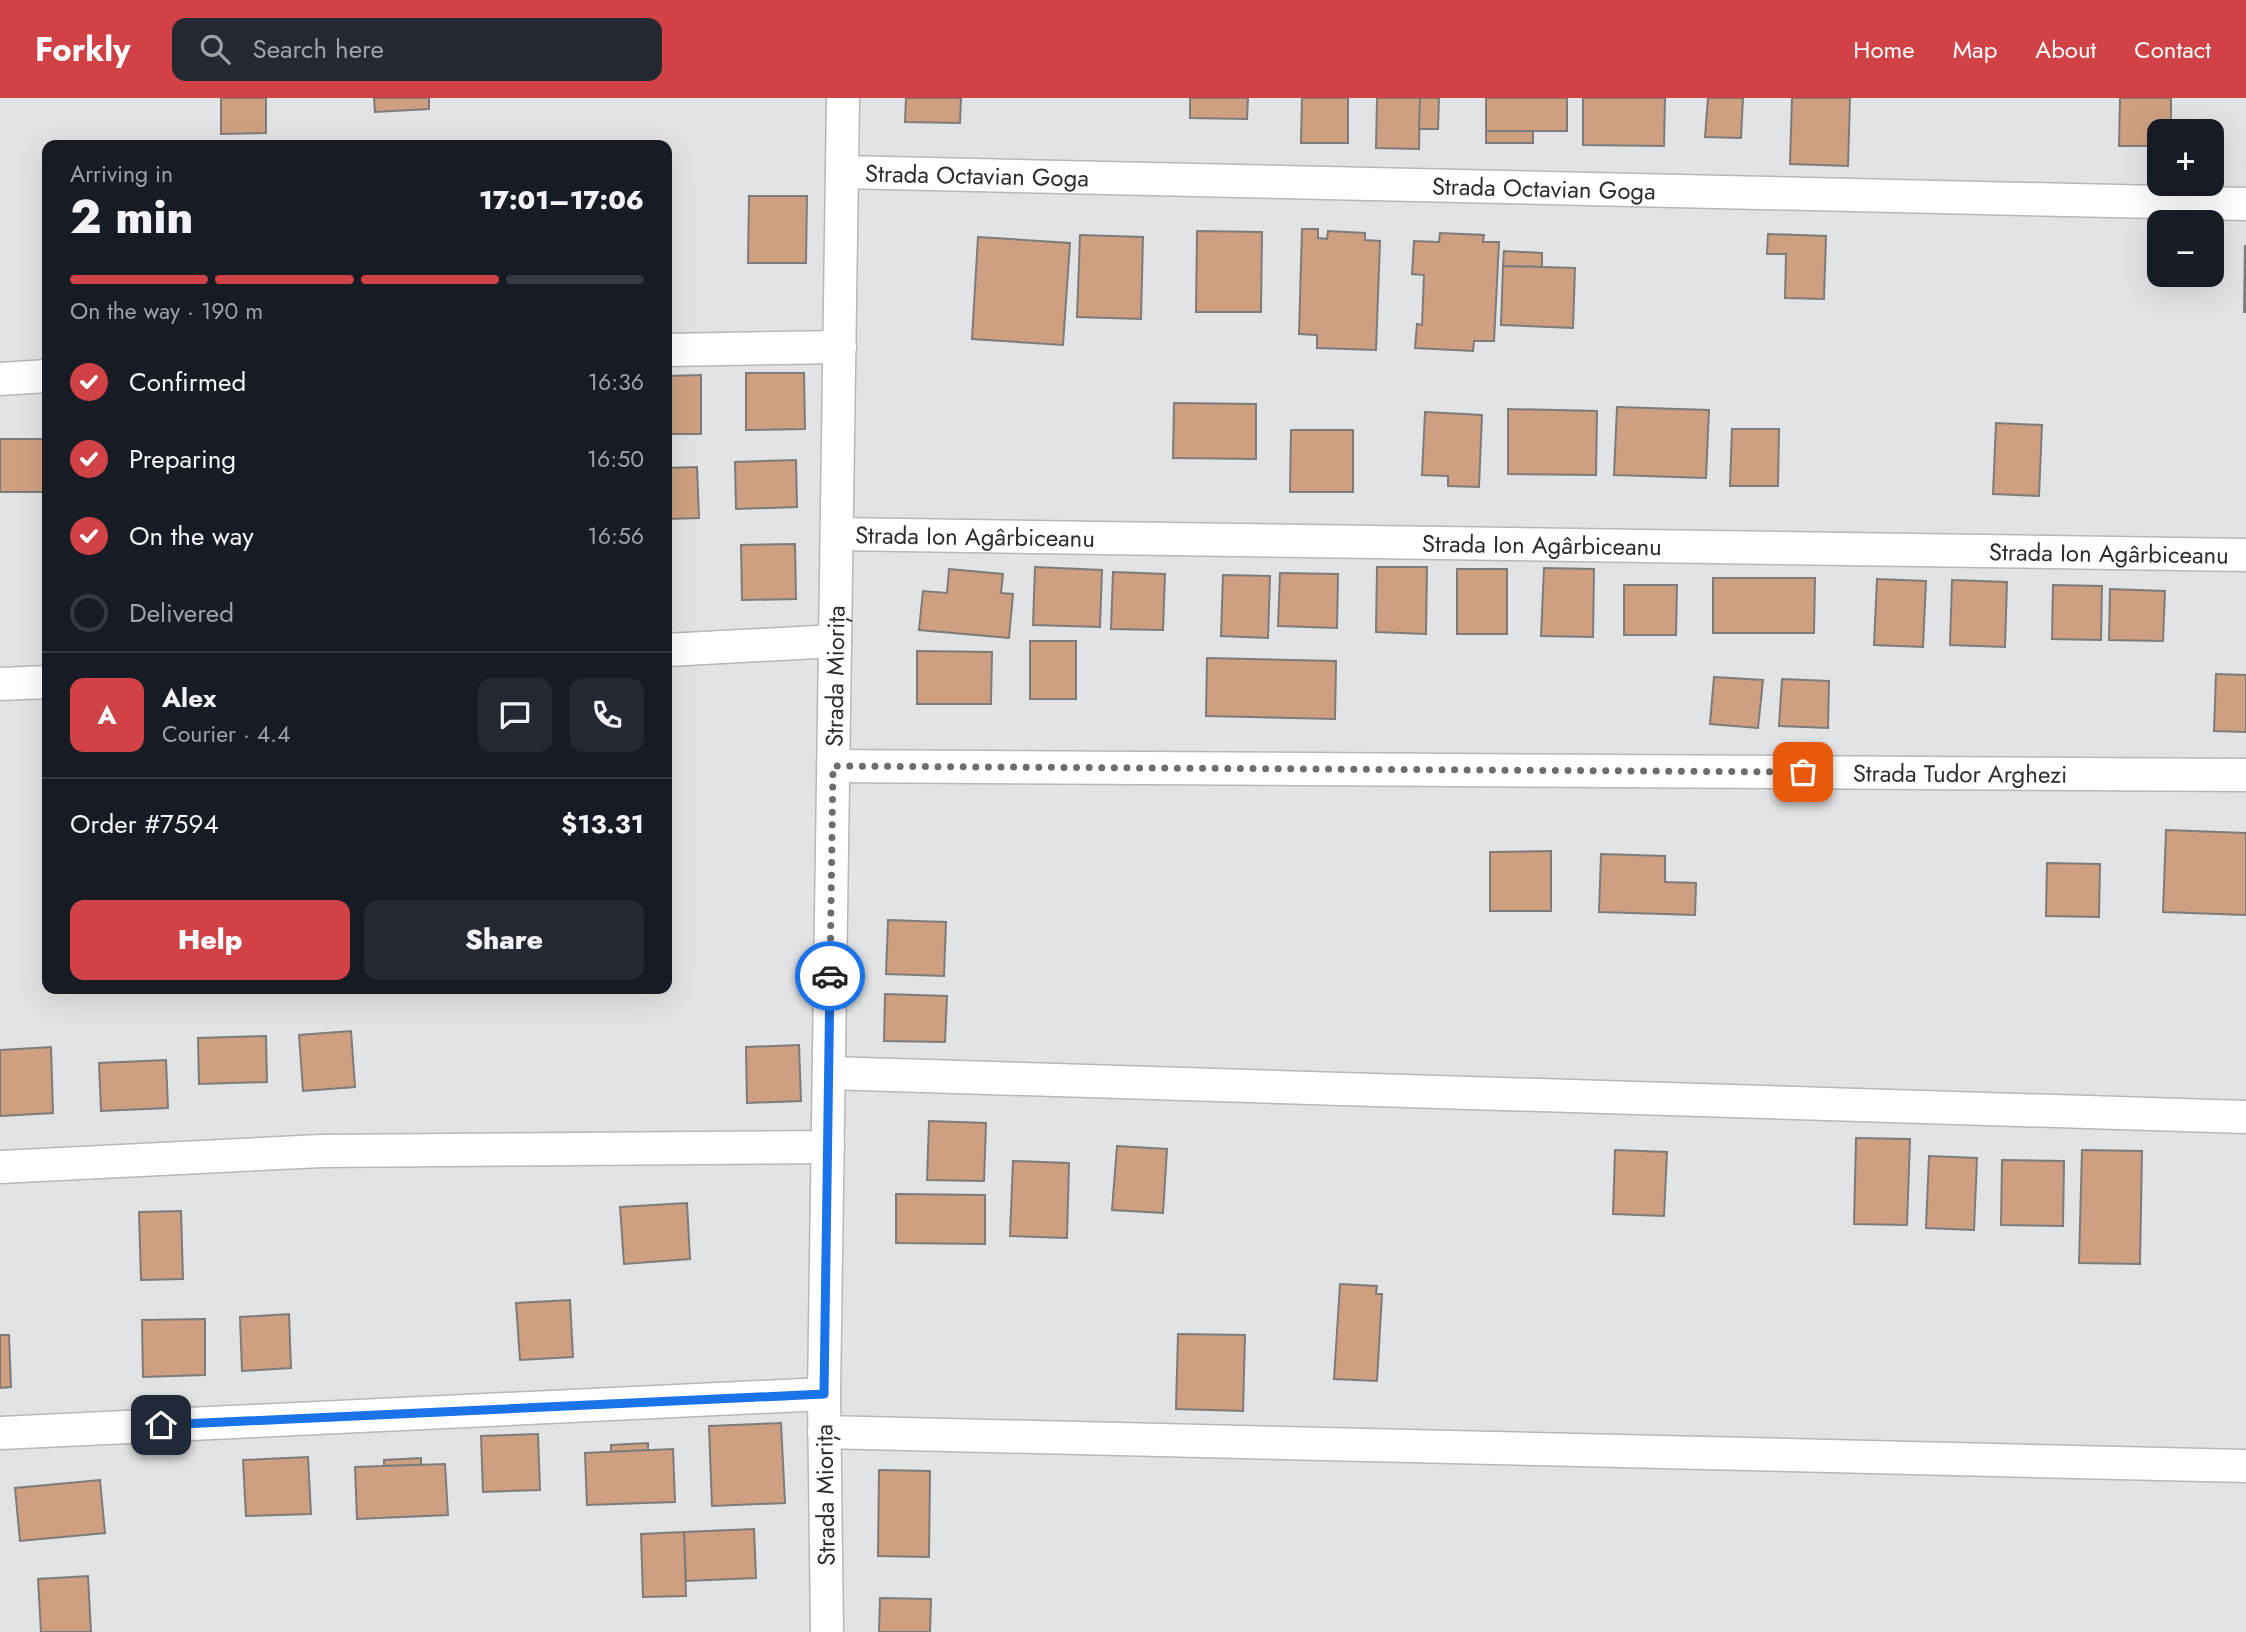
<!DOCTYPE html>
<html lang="en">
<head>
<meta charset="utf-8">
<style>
	body { margin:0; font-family:Jost,sans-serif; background:#242831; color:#f1f3f6; height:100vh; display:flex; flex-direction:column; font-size:26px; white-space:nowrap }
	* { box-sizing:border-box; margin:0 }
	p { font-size:23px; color:#9ea1a6 }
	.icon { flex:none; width:38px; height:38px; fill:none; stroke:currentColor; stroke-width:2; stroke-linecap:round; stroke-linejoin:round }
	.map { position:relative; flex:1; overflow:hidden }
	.panel { position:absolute; left:42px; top:42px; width:630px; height:854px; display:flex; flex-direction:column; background:#171b24; border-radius:14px; box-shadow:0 7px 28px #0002 }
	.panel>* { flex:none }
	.tools { position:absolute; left:2147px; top:21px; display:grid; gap:14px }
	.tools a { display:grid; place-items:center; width:77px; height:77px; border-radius:14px; background:#171b24; box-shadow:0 7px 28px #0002; font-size:35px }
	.pin { position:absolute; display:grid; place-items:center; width:60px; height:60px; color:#fff; margin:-30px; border-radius:14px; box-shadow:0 4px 10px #0006 }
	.courier { position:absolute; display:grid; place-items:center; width:70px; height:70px; margin:-35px; border:5px solid #1a73e8; border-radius:50%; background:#fff; color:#222; box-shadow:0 2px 9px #0007 }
	.overview em { font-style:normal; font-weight:800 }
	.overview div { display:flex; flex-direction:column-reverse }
	.overview { display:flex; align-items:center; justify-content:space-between; height:119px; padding:0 28px }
	h1 { font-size:46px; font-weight:800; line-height:52px }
	.bar { display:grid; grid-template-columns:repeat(4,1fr); gap:10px 7px; align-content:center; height:84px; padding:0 28px }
	.bar i { height:9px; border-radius:5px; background:#363941 }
	.bar .selected { background:#d14246 }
	.bar p { grid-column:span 4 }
	.line { display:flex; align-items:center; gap:18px; padding:0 28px; border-top:2px solid #363941 }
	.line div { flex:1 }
	.round { display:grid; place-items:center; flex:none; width:74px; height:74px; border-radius:14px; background:#242831 }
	ol { padding:0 28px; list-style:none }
	li { display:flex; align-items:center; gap:21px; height:77px }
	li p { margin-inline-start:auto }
	li .icon { padding:7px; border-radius:50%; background:#d14246; color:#fff; stroke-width:4 }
	li:last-child { color:#9ea1a6 }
	li i { width:38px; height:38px; border:4px solid #363941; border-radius:50% }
	.cta { display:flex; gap:14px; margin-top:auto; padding:14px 28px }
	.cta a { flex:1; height:80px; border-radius:14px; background:#d14246; color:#fff; font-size:28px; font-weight:800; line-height:80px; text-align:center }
	.cta a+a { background:#242831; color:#f1f3f6 }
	header { display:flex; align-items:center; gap:42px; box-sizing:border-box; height:98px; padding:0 35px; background:#d14246; color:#fff }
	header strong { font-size:33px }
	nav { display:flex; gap:38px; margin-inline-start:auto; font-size:24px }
	.search { width:490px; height:63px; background:#242831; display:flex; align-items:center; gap:18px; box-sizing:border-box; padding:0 24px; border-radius:14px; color:#9ea1a6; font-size:26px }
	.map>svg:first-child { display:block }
	.building { fill:#cea081; stroke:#7d7c7b; stroke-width:2 }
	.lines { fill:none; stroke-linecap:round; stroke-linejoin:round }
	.street-casing { stroke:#b7b7b8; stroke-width:35 }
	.street { stroke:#fff; stroke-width:32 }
	.done { stroke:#6c6d6d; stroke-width:7; stroke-dasharray:0 12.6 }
	.route { stroke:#1a73e8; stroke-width:9 }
	.labels { text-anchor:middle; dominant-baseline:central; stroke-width:6; stroke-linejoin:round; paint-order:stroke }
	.street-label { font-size:24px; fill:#2d2d2d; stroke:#fff }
</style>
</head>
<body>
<header>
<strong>Forkly</strong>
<div class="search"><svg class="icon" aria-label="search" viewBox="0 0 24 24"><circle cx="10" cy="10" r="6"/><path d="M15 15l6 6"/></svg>Search here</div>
<nav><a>Home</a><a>Map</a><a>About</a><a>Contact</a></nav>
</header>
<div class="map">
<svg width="2246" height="1534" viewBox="0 0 2246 1534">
	<rect width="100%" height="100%" fill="#e2e3e4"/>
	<g class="building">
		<polygon points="221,0 266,0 266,35 221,36"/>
		<polygon points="374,0 429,0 429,11 375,14"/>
		<polygon points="906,0 961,0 960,25 905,24"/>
		<polygon points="1190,0 1248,0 1247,21 1190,20"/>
		<polygon points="1302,0 1348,0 1348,45 1301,45"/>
		<polygon points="1377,0 1420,0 1419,51 1376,50"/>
		<polygon points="1420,0 1439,0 1438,31 1419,31"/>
		<rect x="1486" y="0" width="81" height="33"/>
		<polygon points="1583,0 1665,0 1664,48 1583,47"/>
		<polygon points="1708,0 1743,0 1741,40 1705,39"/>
		<polygon points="1792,0 1850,0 1848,68 1790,66"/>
		<polygon points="2120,0 2171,0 2171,33 2160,33 2160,48 2119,48"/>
		<rect x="1486" y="33" width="47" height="12"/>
		<polygon points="749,98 807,98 806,165 748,165"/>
		<polygon points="1302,131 1318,131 1318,140 1327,141 1328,133 1365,135 1365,142 1380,143 1376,252 1317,250 1317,237 1299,236"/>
		<polygon points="1197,133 1262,134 1261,214 1196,214"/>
		<polygon points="1440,135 1484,137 1483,144 1499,144 1494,243 1474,243 1473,253 1415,250 1417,226 1422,227 1424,177 1412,176 1414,143 1439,144"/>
		<polygon points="1768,136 1826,138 1824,201 1785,200 1786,156 1767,156"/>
		<polygon points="1080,137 1143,139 1141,221 1077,219"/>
		<polygon points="978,139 1070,145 1063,247 972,241"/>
		<polygon points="2245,148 2246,148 2246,214 2244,214"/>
		<polygon points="1504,153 1542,155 1542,169 1503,168"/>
		<polygon points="1503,168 1575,170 1573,230 1501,227"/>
		<polygon points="746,275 804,275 805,331 746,332"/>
		<polygon points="701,277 701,336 667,336 667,278"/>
		<polygon points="1174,305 1256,306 1256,361 1173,360"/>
		<polygon points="1617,309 1709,312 1706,380 1614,377"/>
		<polygon points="1508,311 1597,313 1596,377 1508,376"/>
		<polygon points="1425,314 1482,317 1479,389 1448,388 1448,378 1422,377"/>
		<polygon points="1996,325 2042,327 2039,398 1993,396"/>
		<polygon points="1732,331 1779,331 1778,388 1730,388"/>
		<polygon points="1291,332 1353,332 1353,394 1290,394"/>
		<polygon points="0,341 44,341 43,394 0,394"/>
		<polygon points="796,362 797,409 736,411 735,364"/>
		<polygon points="697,369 699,420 667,421 667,370"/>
		<polygon points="795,446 796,501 742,502 741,447"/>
		<polygon points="1035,469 1102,472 1100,529 1033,527"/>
		<polygon points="1377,469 1427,469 1426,536 1376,534"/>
		<polygon points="1544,470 1594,471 1593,539 1541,538"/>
		<polygon points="949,471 1003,476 1001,495 1013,496 1009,540 919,532 923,493 947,495"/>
		<rect x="1457" y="471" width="50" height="65"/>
		<polygon points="1113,474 1165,476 1163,532 1111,531"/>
		<polygon points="1280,475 1338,476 1337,530 1278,528"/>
		<polygon points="1223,477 1270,478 1268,540 1221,538"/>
		<polygon points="1713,480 1815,480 1814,535 1713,535"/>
		<polygon points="1877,481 1926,483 1923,549 1874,547"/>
		<polygon points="1952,482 2007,484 2005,549 1950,547"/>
		<polygon points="1624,487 1677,487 1676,537 1624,537"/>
		<polygon points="2053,487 2102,488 2101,542 2052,541"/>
		<polygon points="2110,491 2165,493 2163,543 2109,542"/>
		<rect x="1030" y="543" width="46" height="58"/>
		<polygon points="917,553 992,554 991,606 917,606"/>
		<polygon points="1207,560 1336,563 1335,621 1206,618"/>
		<polygon points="2216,576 2246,577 2246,634 2214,633"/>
		<polygon points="1714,579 1763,582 1758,630 1710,626"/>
		<polygon points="1782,581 1829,583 1828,630 1779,628"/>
		<polygon points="2166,732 2246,735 2246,817 2163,814"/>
		<polygon points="1551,753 1551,813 1490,813 1490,754"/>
		<polygon points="1601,756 1665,758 1665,784 1696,785 1695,817 1599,814"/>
		<polygon points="2047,765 2100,766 2099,819 2046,818"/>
		<polygon points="888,822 946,824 944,878 886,876"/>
		<polygon points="885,896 947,898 945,944 884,943"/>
		<polygon points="351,933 355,989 303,993 299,937"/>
		<polygon points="266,938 267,984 199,986 198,940"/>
		<polygon points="799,947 801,1003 747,1005 746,949"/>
		<polygon points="51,949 53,1015 0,1018 0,952"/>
		<polygon points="166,962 168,1010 101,1013 99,965"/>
		<polygon points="929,1023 986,1025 984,1083 927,1082"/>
		<polygon points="1856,1040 1910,1041 1907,1127 1854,1126"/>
		<polygon points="1117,1048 1167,1051 1163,1115 1112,1112"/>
		<polygon points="1615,1052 1667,1054 1664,1118 1613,1116"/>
		<polygon points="2082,1052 2142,1053 2140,1166 2079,1165"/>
		<polygon points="1929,1058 1977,1060 1974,1132 1926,1130"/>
		<polygon points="2002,1062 2064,1063 2063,1128 2001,1127"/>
		<polygon points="1013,1063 1069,1065 1067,1140 1010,1138"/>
		<polygon points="896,1096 985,1097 985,1146 896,1145"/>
		<polygon points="687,1105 690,1161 624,1166 620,1109"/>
		<polygon points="181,1113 183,1181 141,1182 139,1114"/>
		<polygon points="1340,1186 1377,1188 1376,1196 1382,1196 1377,1283 1334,1281"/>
		<polygon points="570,1202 573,1259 520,1262 516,1205"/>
		<polygon points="289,1216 291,1270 242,1273 240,1219"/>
		<polygon points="205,1221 205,1277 143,1279 142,1222"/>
		<polygon points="1178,1236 1245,1237 1243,1313 1176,1311"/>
		<polygon points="0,1237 9,1237 11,1289 0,1290"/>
		<polygon points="781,1325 785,1405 712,1408 709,1328"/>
		<polygon points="538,1336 540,1392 483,1394 481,1338"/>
		<polygon points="648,1345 648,1352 611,1354 611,1347"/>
		<polygon points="673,1351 675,1404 587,1407 585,1355"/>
		<polygon points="308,1359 311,1416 246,1418 243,1362"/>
		<polygon points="421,1360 421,1367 384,1368 384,1362"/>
		<polygon points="445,1366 448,1417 357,1421 355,1369"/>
		<polygon points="879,1372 930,1373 929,1459 878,1458"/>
		<polygon points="100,1382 105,1435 20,1443 15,1390"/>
		<polygon points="754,1431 756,1480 686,1483 684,1434"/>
		<polygon points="684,1434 686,1498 643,1499 641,1436"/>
		<polygon points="88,1478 91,1534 41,1534 38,1481"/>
		<polygon points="880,1500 931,1501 930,1534 879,1534"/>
	</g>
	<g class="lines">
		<g class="street-casing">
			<g id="street">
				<path id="s1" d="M 842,74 L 2246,106"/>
				<polyline points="667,252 840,249"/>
				<polyline points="0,281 47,278"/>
				<path id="s2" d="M 837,436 L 2246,457"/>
				<polyline points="667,552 835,543"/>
				<polyline points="0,586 47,584"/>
				<path id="s3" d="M 833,668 L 2246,677"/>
				<polyline points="829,975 2246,1019"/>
				<polyline points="0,1069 321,1053 828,1049"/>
				<polyline points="824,1334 2246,1368"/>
				<polyline points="0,1335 824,1296"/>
				<path id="s4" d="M 827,1534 L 824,1296 L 843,0"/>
			</g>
		</g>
		<use href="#street" class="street"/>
	</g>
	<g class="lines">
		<polyline class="done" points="830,878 833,668 1803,674"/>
		<polyline class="route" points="161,1327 824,1296 830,878"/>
	</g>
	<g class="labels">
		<g class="street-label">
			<text stroke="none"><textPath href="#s1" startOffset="135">Strada Octavian Goga</textPath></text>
			<text stroke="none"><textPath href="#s1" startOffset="702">Strada Octavian Goga</textPath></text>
			<text stroke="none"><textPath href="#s2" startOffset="138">Strada Ion Agârbiceanu</textPath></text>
			<text stroke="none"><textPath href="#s2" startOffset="705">Strada Ion Agârbiceanu</textPath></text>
			<text stroke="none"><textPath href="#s2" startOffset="1272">Strada Ion Agârbiceanu</textPath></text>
			<text stroke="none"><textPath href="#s4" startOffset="956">Strada Miorița</textPath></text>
			<text stroke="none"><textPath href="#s3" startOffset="1127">Strada Tudor Arghezi</textPath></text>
			<text transform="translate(825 1397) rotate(-91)">Strada Miorița</text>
		</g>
	</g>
</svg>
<div class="tools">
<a>+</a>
<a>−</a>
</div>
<div class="pin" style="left:1803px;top:674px;background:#ea580c"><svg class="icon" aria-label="bag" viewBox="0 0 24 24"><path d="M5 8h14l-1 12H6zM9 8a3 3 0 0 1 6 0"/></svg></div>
<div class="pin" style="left:161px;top:1327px;background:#1f2937"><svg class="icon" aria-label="home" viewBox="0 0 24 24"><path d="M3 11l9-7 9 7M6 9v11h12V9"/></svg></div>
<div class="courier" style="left:830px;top:878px"><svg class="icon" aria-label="car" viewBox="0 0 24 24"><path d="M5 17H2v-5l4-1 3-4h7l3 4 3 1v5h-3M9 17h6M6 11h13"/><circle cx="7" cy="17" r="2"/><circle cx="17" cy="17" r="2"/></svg></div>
<section class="panel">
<div class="overview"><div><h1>2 min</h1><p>Arriving in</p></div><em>17:01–17:06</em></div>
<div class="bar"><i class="selected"></i><i class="selected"></i><i class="selected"></i><i></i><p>On the way · 190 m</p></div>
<ol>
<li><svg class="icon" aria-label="check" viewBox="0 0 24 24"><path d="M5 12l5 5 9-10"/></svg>Confirmed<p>16:36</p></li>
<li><svg class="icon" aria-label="check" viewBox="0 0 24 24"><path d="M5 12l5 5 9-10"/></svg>Preparing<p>16:50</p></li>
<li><svg class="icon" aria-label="check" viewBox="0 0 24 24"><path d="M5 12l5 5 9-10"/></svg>On the way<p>16:56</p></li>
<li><i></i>Delivered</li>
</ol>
<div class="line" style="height:126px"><b class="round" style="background:#d14246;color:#fff">A</b><div><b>Alex</b><p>Courier · 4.4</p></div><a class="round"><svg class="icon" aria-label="chat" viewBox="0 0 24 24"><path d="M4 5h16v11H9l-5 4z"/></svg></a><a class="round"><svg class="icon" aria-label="phone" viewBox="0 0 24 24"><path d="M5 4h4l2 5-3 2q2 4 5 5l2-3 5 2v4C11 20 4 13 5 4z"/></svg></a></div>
<div class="line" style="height:91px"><div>Order #7594</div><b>$13.31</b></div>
<div class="cta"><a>Help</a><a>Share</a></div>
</section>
</div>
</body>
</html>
